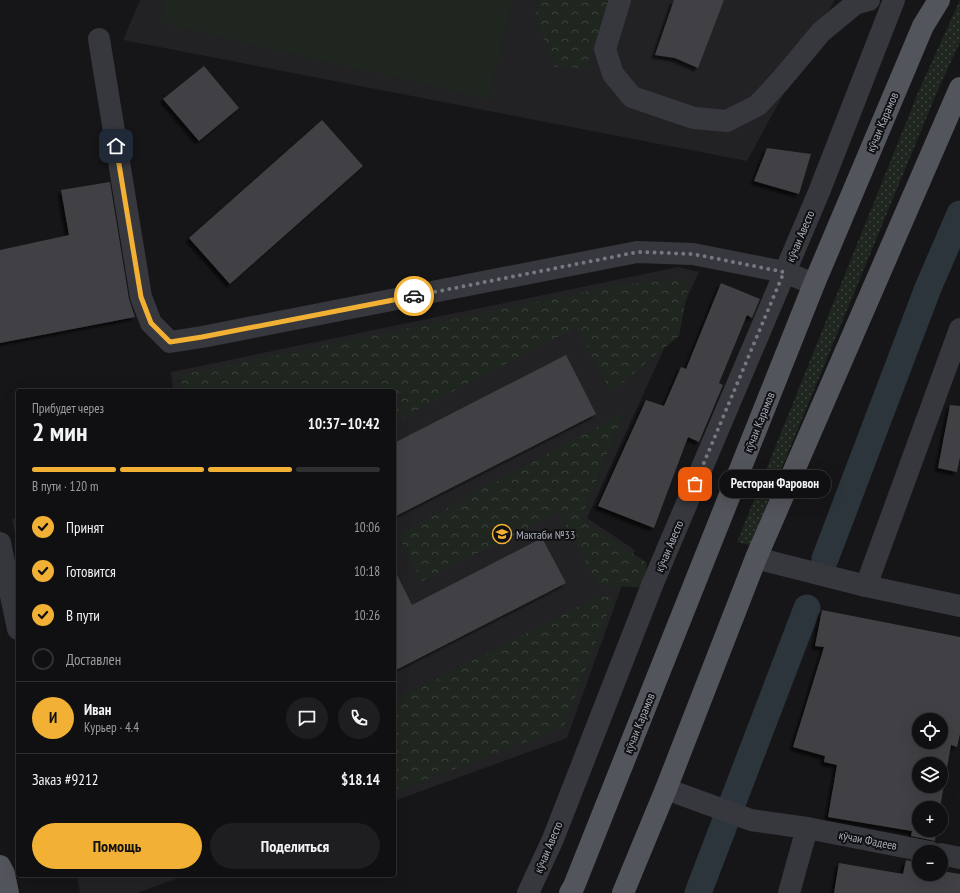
<!DOCTYPE html>
<html lang="ru">
<head>
<meta charset="utf-8">
<style>
	body { margin:0; font-family:"PT Sans Narrow",sans-serif; background:#1e1e20; color:#f1f3f6; height:100vh; display:flex; flex-direction:column; font-size:15px; white-space:nowrap }
	* { box-sizing:border-box; margin:0 }
	p { font-size:13px; color:#9c9d9f }
	.icon { flex:none; width:22px; height:22px; fill:none; stroke:currentColor; stroke-width:2; stroke-linecap:round; stroke-linejoin:round }
	.map { position:relative; flex:1; overflow:hidden }
	.details { position:absolute; left:16px; top:389px; width:380px; height:488px; display:flex; flex-direction:column; background:#101012; border-radius:4px; box-shadow:0 4px 16px #0002,0 0 0 1px #303032 }
	.details>* { flex:none }
	.fabs { position:absolute; left:912px; top:713px; display:grid; gap:8px }
	.fabs a { display:grid; place-items:center; width:36px; height:36px; border-radius:50%; background:#101012; box-shadow:0 4px 16px #0002,0 0 0 1px #303032; font-size:20px }
	.pin { position:absolute; display:grid; place-items:center; width:34px; height:34px; color:#fff; margin:-17px; border-radius:8px; box-shadow:0 2px 6px #0006 }
	.courier { position:absolute; display:grid; place-items:center; width:40px; height:40px; margin:-20px; border:3px solid #f2b134; border-radius:50%; background:#fff; color:#222; box-shadow:0 1px 5px #0007 }
	.bubble { position:absolute; height:28px; border-radius:14px; background:#101012; box-shadow:0 4px 16px #0002,0 0 0 1px #303032; font-size:13px; font-weight:800; line-height:28px; text-align:center }
	.headline em { font-style:normal; font-weight:800 }
	.headline div { display:flex; flex-direction:column-reverse }
	.headline { display:flex; align-items:center; justify-content:space-between; height:68px; padding:0 16px }
	h1 { font-size:26px; font-weight:800; line-height:30px }
	.bar { display:grid; grid-template-columns:repeat(4,1fr); gap:6px 4px; align-content:center; height:48px; padding:0 16px }
	.bar i { height:5px; border-radius:3px; background:#303032 }
	.bar .selected { background:#f2b134 }
	.bar p { grid-column:span 4 }
	.line { display:flex; align-items:center; gap:10px; padding:0 16px; border-top:1px solid #303032 }
	.line div { flex:1 }
	.round { display:grid; place-items:center; flex:none; width:42px; height:42px; border-radius:21px; background:#1e1e20 }
	ol { padding:0 16px; list-style:none }
	li { display:flex; align-items:center; gap:12px; height:44px }
	li p { margin-inline-start:auto }
	li .icon { padding:4px; border-radius:50%; background:#f2b134; color:#111; stroke-width:4 }
	li:last-child { color:#9c9d9f }
	li i { width:22px; height:22px; border:2px solid #303032; border-radius:50% }
	.primary-button { display:flex; gap:8px; margin-top:auto; padding:8px 16px }
	.primary-button a { flex:1; height:46px; border-radius:24px; background:#f2b134; color:#111; font-size:16px; font-weight:800; line-height:46px; text-align:center }
	.primary-button a+a { background:#1e1e20; color:#f1f3f6 }
	.map>svg:first-child { display:block }
	.built { fill:#222225 }
	.grass { fill:url(#grass-dots) }
	.forest { fill:url(#forest-crowns) }
	.garden { fill:#1e261f }
	.lines { fill:none; stroke-linecap:round; stroke-linejoin:round }
	.canal { stroke:#2c353c; stroke-width:27 }
	.building { fill:#404145; fill-rule:evenodd; filter:url(#shadow) }
	.minor { stroke:#37383d; stroke-width:22 }
	.major { stroke:#53555c; stroke-width:22 }
	.done { stroke:#757880; stroke-width:4; stroke-dasharray:0 7.2 }
	.route { stroke:#f2b134; stroke-width:5 }
	.labels { text-anchor:middle; dominant-baseline:central; stroke-width:4; stroke-linejoin:round; paint-order:stroke }
	.street-label { font-size:12px; fill:#a8adb8; stroke:#111113 }
	.poi-label { font-size:12px; fill:#a8adb8; stroke:#111113; text-anchor:start }
</style>
</head>
<body>
<div class="map">
<svg width="960" height="893" viewBox="0 0 960 893">
	<defs>
		<pattern id="grass-dots" width="8" height="8" patternUnits="userSpaceOnUse"><rect width="8" height="8" fill="#1e261f"/><path d="M2 2h.1M6 6h.1" fill="none" stroke="#3c433d" stroke-width="1.8" stroke-linecap="round"/></pattern>
		<pattern id="forest-crowns" width="20" height="18" patternUnits="userSpaceOnUse"><rect width="20" height="18" fill="#1e261f"/><path d="M2 6a3 3 0 1 1 6 0M12 15a3 3 0 1 1 6 0" fill="none" stroke="#3c433d"/></pattern>
		<filter id="shadow"><feDropShadow dx="-3.5" dy="3.5" stdDeviation="1" flood-color="#0009"/></filter>
	</defs>
	<rect width="100%" height="100%" fill="#161618"/>
	<g class="built">
		<polygon points="140,0 835,0 747,161 123,40"/>
		<polygon points="678,267 699,272 587,518 635,550 567,738 394,801 394,391 173,391 171,372"/>
		<polygon points="18,517 18,550 12,519"/>
		<polygon points="77,875 187,875 137,893 80,893"/>
	</g>
	<polygon class="grass" points="960,0 960,42 937,92 750,545 737,542 920,88"/>
	<g class="forest">
		<polygon points="540,0 609,0 586,68 555,67 535,15"/>
		<polygon points="690,278 679,336 611,392 577,327 394,422 394,391 182,391 181,375 618,285"/>
		<polygon points="624,412 581,519 647,563 644,588 598,584 559,512 422,581 398,535"/>
		<polygon points="614,596 563,728 394,792 394,701 595,598"/>
	</g>
	<polygon class="garden" points="165,0 512,0 489,99 160,23"/>
	<g class="lines">
		<g class="canal">
			<polyline points="825,559 928,288 960,214"/>
			<polyline points="698,893 807,608"/>
		</g>
	</g>
	<g class="building">
		<polygon points="674,0 724,0 698,68 675,58 655,55"/>
		<polygon points="204,66 239,108 199,141 163,99"/>
		<polygon points="322,120 363,166 230,284 189,238"/>
		<polygon points="767,148 811,154 799,194 754,181"/>
		<polygon points="110,182 129,299 135,317 0,343 0,250 69,235 61,190"/>
		<polygon points="721,283 760,299 752,318 747,315 719,383 723,385 699,442 688,437 654,528 598,506 646,400 664,406 681,367 686,369"/>
		<polygon points="566,355 596,414 394,517 394,443"/>
		<polygon points="950,405 960,406 960,457 957,472 938,468"/>
		<polygon points="542,538 566,583 394,671 394,569 412,605"/>
		<path d="M 822,610 L 960,637 L 960,734 L 957,747 L 951,745 L 940,808 L 919,808 L 919,830 L 936,830 L 935,841 L 911,836 L 912,831 L 828,817 L 837,765 L 824,762 L 825,756 L 793,747 L 824,647 L 815,646 ZM 919,720 L 941,720 L 941,742 L 919,742 ZM 919,764 L 941,764 L 941,786 L 919,786 Z"/>
		<polygon points="906,860 919,863 919,874 941,874 941,871 960,874 960,893 834,893 839,863 903,874"/>
	</g>
	<g class="lines">
		<g class="minor">
			<polyline points="620,0 605,49 613,74 632,97 694,118 727,121 758,105 781,80 821,32 855,4 869,0"/>
			<polyline points="99,39 141,297 151,323 170,342 202,337 637,252 693,254 784,272 814,284"/>
			<polyline points="0,543 18,629"/>
			<polyline points="756,558 866,586 960,606"/>
			<polyline points="866,586 960,329"/>
			<polyline points="666,789 751,820 807,828 930,852"/>
			<polyline points="941,854 960,858"/>
			<polyline points="528,893 553,839 653,583 819,192 894,0"/>
			<polyline points="789,893 807,828"/>
		</g>
		<g class="major">
			<polyline points="0,866 4,874 8,893"/>
			<polyline points="570,893 574,886 814,284 923,26 939,0"/>
			<polyline points="623,893 666,789 756,558 960,88"/>
		</g>
	</g>
	<g class="lines">
		<polyline class="done" points="414,296 638,252 693,254 784,272 695,484"/>
		<polyline class="route" points="116,146 141,297 151,323 170,342 202,337 414,296"/>
	</g>
	<defs>
		<g id="school-ring" transform="scale(1)"><circle r="9.5" fill="#111113" stroke="#f2b134" stroke-width="1.5"/><path d="M0-5L7-2L0 1L-7-2ZM-4 1L0 2.5L4 1V4Q0 6-4 4Z" fill="#f2b134"/></g>
	</defs>
	<g fill-rule="evenodd">
		<use href="#school-ring" x="502" y="534"/>
	</g>
	<g class="labels">
		<g class="street-label">
			<text transform="translate(882 122) rotate(-67)">кӯчаи Карамов</text>
			<text transform="translate(800 236) rotate(-67)">кӯчаи Авесто</text>
			<text transform="translate(759 422) rotate(-68)">кӯчаи Карамов</text>
			<text transform="translate(669 546) rotate(-67)">кӯчаи Авесто</text>
			<text transform="translate(639 723) rotate(-68)">кӯчаи Карамов</text>
			<text transform="translate(868 840) rotate(11)">кӯчаи Фадеев</text>
			<text transform="translate(548 847) rotate(-67)">кӯчаи Авесто</text>
		</g>
		<g class="poi-label">
			<text x="516" y="534">Мактаби №33</text>
		</g>
	</g>
</svg>
<div class="fabs">
<a><svg class="icon" aria-label="locate" viewBox="0 0 24 24"><circle cx="12" cy="12" r="6"/><path d="M12 2v4M12 18v4M2 12h4M18 12h4"/></svg></a>
<a><svg class="icon" aria-label="layers" viewBox="0 0 24 24"><path d="M12 4l9 5-9 5-9-5zM3 14l9 5 9-5"/></svg></a>
<a>+</a>
<a>−</a>
</div>
<div class="pin" style="left:695px;top:484px;background:#ea580c"><svg class="icon" aria-label="bag" viewBox="0 0 24 24"><path d="M5 8h14l-1 12H6zM9 8a3 3 0 0 1 6 0"/></svg></div>
<div class="pin" style="left:116px;top:146px;background:#1f2937"><svg class="icon" aria-label="home" viewBox="0 0 24 24"><path d="M3 11l9-7 9 7M6 9v11h12V9"/></svg></div>
<div class="courier" style="left:414px;top:296px"><svg class="icon" aria-label="car" viewBox="0 0 24 24"><path d="M5 17H2v-5l4-1 3-4h7l3 4 3 1v5h-3M9 17h6M6 11h13"/><circle cx="7" cy="17" r="2"/><circle cx="17" cy="17" r="2"/></svg></div>
<div class="bubble" style="left:719px;top:470px;width:112px">Ресторан Фаровон</div>
<section class="details">
<div class="headline"><div><h1>2 мин</h1><p>Прибудет через</p></div><em>10:37–10:42</em></div>
<div class="bar"><i class="selected"></i><i class="selected"></i><i class="selected"></i><i></i><p>В пути · 120 m</p></div>
<ol>
<li><svg class="icon" aria-label="check" viewBox="0 0 24 24"><path d="M5 12l5 5 9-10"/></svg>Принят<p>10:06</p></li>
<li><svg class="icon" aria-label="check" viewBox="0 0 24 24"><path d="M5 12l5 5 9-10"/></svg>Готовится<p>10:18</p></li>
<li><svg class="icon" aria-label="check" viewBox="0 0 24 24"><path d="M5 12l5 5 9-10"/></svg>В пути<p>10:26</p></li>
<li><i></i>Доставлен</li>
</ol>
<div class="line" style="height:72px"><b class="round" style="background:#f2b134;color:#111">И</b><div><b>Иван</b><p>Курьер · 4.4</p></div><a class="round"><svg class="icon" aria-label="chat" viewBox="0 0 24 24"><path d="M4 5h16v11H9l-5 4z"/></svg></a><a class="round"><svg class="icon" aria-label="phone" viewBox="0 0 24 24"><path d="M5 4h4l2 5-3 2q2 4 5 5l2-3 5 2v4C11 20 4 13 5 4z"/></svg></a></div>
<div class="line" style="height:52px"><div>Заказ #9212</div><b>$18.14</b></div>
<div class="primary-button"><a>Помощь</a><a>Поделиться</a></div>
</section>
</div>
</body>
</html>
